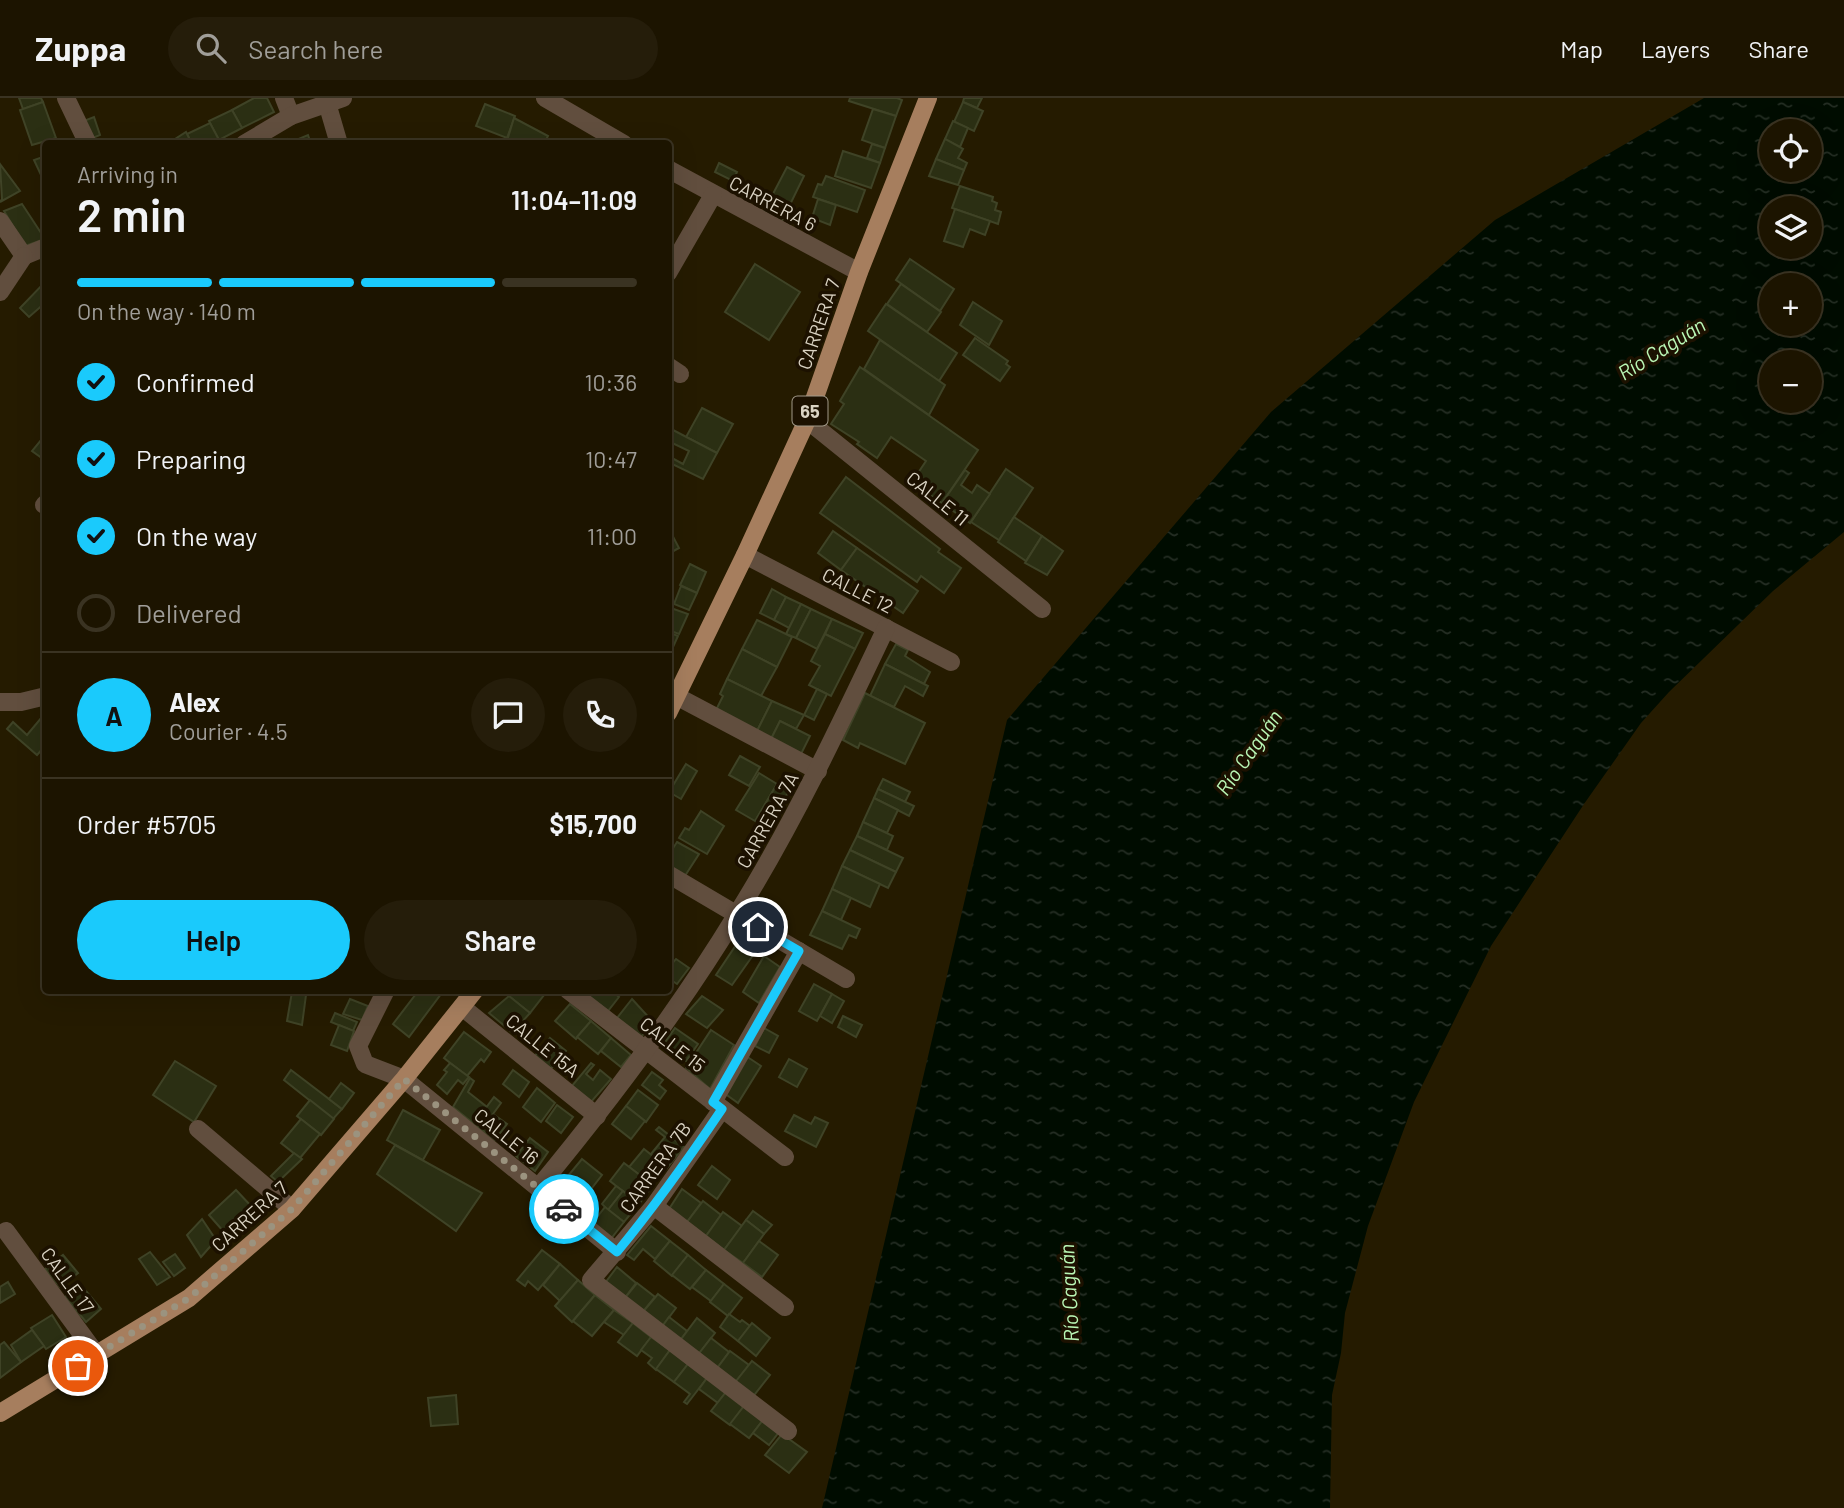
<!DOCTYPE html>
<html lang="en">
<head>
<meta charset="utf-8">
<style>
	body { margin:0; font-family:Barlow,sans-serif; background:#251d0a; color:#f1f3f6; height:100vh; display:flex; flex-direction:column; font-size:26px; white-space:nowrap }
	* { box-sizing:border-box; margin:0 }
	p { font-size:23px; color:#a09e99 }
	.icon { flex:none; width:38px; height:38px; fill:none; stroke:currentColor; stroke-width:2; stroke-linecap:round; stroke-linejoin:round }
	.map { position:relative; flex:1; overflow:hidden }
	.panel { position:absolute; left:42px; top:42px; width:630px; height:854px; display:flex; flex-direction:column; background:#1c1400; border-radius:7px; box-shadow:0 7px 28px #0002,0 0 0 2px #3a3322 }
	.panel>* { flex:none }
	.fabs { position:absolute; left:1759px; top:21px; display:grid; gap:14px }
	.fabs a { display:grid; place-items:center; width:63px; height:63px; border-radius:50%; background:#1c1400; box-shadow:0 7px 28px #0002,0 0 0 2px #3a3322; font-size:35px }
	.pin { position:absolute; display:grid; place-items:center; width:60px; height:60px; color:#fff; margin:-30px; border:4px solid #fff; border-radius:50%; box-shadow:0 2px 7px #0007 }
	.courier { position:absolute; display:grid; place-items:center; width:70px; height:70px; margin:-35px; border:5px solid #1acafc; border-radius:50%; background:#fff; color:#222; box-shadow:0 2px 9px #0007 }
	.overview em { font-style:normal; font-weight:600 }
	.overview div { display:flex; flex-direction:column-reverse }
	.overview { display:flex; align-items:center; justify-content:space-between; height:119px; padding:0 35px }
	h1 { font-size:46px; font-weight:600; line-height:52px }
	.bar { display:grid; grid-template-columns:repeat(4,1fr); gap:10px 7px; align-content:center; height:84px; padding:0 35px }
	.bar i { height:9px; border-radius:5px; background:#3a3322 }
	.bar .selected { background:#1acafc }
	.bar p { grid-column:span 4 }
	.line { display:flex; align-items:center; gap:18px; padding:0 35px; border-top:2px solid #3a3322 }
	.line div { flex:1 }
	.round { display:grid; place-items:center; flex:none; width:74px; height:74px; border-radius:37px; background:#251d0a }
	ol { padding:0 35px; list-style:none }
	li { display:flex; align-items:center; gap:21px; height:77px }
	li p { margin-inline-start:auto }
	li .icon { padding:7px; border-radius:50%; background:#1acafc; color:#111; stroke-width:4 }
	li:last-child { color:#a09e99 }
	li i { width:38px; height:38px; border:4px solid #3a3322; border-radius:50% }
	.primary-button { display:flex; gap:14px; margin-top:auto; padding:14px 35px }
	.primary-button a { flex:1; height:80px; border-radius:42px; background:#1acafc; color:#111; font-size:28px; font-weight:600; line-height:80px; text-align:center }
	.primary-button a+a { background:#251d0a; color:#f1f3f6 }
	header { display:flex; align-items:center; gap:42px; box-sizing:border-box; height:98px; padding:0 35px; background:#1c1400; border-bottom:2px solid #3a3322 }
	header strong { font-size:33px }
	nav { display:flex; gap:38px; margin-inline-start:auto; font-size:24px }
	.search { width:490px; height:63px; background:#251d0a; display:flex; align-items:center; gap:18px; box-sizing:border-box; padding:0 24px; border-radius:38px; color:#a09e99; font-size:26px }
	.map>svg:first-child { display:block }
	.water { fill:url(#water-ripples); fill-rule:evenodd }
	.building { fill:#2b2f13; stroke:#3f4326; stroke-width:2 }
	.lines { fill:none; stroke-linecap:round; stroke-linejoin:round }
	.minor { stroke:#614e3e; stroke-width:18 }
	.major { stroke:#a67e5e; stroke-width:18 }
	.done { stroke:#9b937f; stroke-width:7; stroke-dasharray:0 12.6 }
	.route { stroke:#1acafc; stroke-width:9 }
	.labels { text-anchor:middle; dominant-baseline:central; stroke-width:7; stroke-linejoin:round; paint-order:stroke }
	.shield { fill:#1c1100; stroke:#a19988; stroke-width:2 }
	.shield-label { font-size:18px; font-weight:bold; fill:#dad3c3 }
	.street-label { font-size:19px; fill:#dad3c3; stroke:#1c1100 }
	.water-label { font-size:21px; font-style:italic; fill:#baf7b5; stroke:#1c1100 }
</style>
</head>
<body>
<header>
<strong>Zuppa</strong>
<div class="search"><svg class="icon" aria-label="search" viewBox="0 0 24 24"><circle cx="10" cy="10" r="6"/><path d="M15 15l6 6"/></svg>Search here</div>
<nav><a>Map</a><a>Layers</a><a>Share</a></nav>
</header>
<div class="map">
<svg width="1844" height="1410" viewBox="0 0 1844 1410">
	<defs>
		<pattern id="water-ripples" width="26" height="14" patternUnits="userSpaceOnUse" patternTransform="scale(1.75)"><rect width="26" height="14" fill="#000c00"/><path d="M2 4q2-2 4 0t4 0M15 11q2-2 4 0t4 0" fill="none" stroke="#252e24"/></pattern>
	</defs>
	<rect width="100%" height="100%" fill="#251b00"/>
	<path class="water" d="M 1704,0 L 1844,0 L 1844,434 L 1773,493 L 1669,594 L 1641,625 L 1584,706 L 1491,848 L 1414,1004 L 1368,1128 L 1345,1215 L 1341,1255 L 1332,1297 L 1330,1410 L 822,1410 L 1007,622 L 1271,314 L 1495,122 ZM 1771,33 L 1810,33 L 1810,72 L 1771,72 ZM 1771,110 L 1810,110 L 1810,149 L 1771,149 ZM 1771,187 L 1810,187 L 1810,226 L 1771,226 ZM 1771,264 L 1810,264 L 1810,303 L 1771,303 Z"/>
	<g class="building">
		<polygon points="19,0 41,0 43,4 23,11"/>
		<polygon points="254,0 267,0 274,14 242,30 232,12"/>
		<polygon points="850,0 897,0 902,2 896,18 849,3"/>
		<polygon points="964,0 982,0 977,10 963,4"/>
		<polygon points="43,4 56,40 32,47 20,12"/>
		<polygon points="963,4 983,13 974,33 954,24"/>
		<polygon points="485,6 515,18 507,40 476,28"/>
		<polygon points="873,11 896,18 885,50 862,42"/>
		<polygon points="232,12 242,30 219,42 209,23"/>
		<polygon points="94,19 100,37 88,42 81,24"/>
		<polygon points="514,20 548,38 544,46 506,46"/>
		<polygon points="953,23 968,30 960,49 945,41"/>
		<polygon points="210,25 219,42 211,46 192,46 187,36"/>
		<polygon points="186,34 192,46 170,46 169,45"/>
		<polygon points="308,37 311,46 281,46 280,44 287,41 289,45"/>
		<polygon points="945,41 963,51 958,60 967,65 964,72 936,61"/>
		<polygon points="872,46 885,50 880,65 867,60"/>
		<polygon points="843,53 880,65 871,90 835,78"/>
		<polygon points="46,58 46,75 41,77 34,62"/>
		<polygon points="936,61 964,72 958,87 929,78"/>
		<polygon points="719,65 737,74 733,83 715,74"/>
		<polygon points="0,66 20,93 0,104 2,101"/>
		<polygon points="787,69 804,78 780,127 762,117"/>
		<polygon points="826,78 865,92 857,114 813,99 818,86 822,87"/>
		<polygon points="960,88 993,99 992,103 997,105 995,112 1001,114 998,126 952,110"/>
		<polygon points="818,101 836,107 830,127 812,120"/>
		<polygon points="22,106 45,141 25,148 4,113"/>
		<polygon points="955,111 990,123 985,137 970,131 963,149 944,143"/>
		<polygon points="910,161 954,191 940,213 896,182"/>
		<polygon points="755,166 800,194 769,242 725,214"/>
		<polygon points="45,184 46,204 29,219 20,210"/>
		<polygon points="901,186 941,214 927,234 887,206"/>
		<polygon points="973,204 1002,223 989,247 960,227"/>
		<polygon points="886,206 957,255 939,283 868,233"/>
		<polygon points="975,240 1008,263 1006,266 1010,269 1000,283 963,257"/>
		<polygon points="880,242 945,287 929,317 864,271"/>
		<polygon points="860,269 978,352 942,405 912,384 926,363 891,339 877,360 857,346 859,344 831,326 844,306 840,303"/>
		<polygon points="702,310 733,326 717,355 686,339"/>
		<polygon points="673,332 717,355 703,381 668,364 670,359 683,366 689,353 668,343"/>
		<polygon points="46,336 46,363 32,353"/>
		<polygon points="1006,371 1033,390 999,442 971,424"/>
		<polygon points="965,372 969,375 961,387 972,395 977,387 990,396 970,425 942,405"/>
		<polygon points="846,379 940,451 938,454 961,470 944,495 921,478 917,484 820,415"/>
		<polygon points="1014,419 1042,438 1026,463 998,444"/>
		<polygon points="668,429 679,450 668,456"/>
		<polygon points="833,433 857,450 841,472 818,455"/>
		<polygon points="1042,438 1063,453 1047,477 1025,465"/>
		<polygon points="857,450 918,493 903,515 841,472"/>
		<polygon points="690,466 706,474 697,495 680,487"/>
		<polygon points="681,488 697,495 689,512 674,506"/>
		<polygon points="772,491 786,499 774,522 760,515"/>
		<polygon points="786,499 801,506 789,530 774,522"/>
		<polygon points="801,506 811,511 796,540 786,536"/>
		<polygon points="668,509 688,516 679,536 668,532"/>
		<polygon points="811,511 832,521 817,551 796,540"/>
		<polygon points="832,521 863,535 855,551 825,536"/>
		<polygon points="757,522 792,539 777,569 742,551"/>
		<polygon points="668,534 678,538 668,560"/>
		<polygon points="825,536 855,551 831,598 809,587 820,568 811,563"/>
		<polygon points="896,546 908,552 905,558 930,574 924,586 885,566"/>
		<polygon points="742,551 777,569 761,598 727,581"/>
		<polygon points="885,566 928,588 923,598 905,588 894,609 870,598"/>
		<polygon points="727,581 772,603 757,633 716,612 723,598 720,596"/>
		<polygon points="817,591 827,596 814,622 804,617"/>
		<polygon points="865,595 925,625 905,666 860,645 858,650 843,642"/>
		<polygon points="772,603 804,617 796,631 780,623 771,641 757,633"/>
		<polygon points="42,619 46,623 46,647 37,657 7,631 13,624 27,637"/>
		<polygon points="780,623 810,638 801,656 771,641"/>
		<polygon points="740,658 760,669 749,688 729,677"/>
		<polygon points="686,666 697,673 681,701 669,694"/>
		<polygon points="759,675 777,686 755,723 736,712"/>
		<polygon points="883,681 910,694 905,704 878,691"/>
		<polygon points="777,686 789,693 768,727 757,720"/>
		<polygon points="878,691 914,708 909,718 874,700"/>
		<polygon points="874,700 898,712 887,735 863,724"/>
		<polygon points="701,713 724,728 707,756 679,740 685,730 689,732"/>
		<polygon points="863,724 893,738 887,752 857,738"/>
		<polygon points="857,738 903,760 896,774 850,752"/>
		<polygon points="677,744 699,756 683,781 668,772 668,758"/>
		<polygon points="850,752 896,774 888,790 842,768"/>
		<polygon points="842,768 880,786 870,809 832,791"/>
		<polygon points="832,791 851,800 841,822 822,813"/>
		<polygon points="822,813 860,831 856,840 849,837 842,851 810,837"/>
		<polygon points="740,841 756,853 732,887 716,877"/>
		<polygon points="764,858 780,869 759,905 743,894"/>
		<polygon points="676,861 689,870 677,886 668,880 668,870"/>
		<polygon points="814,886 832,896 817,923 799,913"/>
		<polygon points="419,892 444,892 409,939 393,926"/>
		<polygon points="513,892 539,892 544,897 530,915 509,898"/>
		<polygon points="589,892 611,892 619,899 608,913 586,896"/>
		<polygon points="292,894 306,897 302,927 287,923"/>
		<polygon points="832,896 844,903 832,925 820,918"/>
		<polygon points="509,898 530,915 522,924 515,919 510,928 515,932 513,935 489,915"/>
		<polygon points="702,898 723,912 707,930 686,916"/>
		<polygon points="350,901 368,908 362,922 343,916"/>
		<polygon points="632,901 653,924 641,939 617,920"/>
		<polygon points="570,906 591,923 576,941 555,923"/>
		<polygon points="335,915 357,924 353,933 331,924"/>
		<polygon points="843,918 862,927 856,939 838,929"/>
		<polygon points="591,923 611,940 598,956 577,939"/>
		<polygon points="339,927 354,933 347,953 331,947"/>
		<polygon points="675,930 698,946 686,963 663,947"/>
		<polygon points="764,930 778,938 769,955 755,948"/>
		<polygon points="711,932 734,947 710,991 686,970"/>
		<polygon points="464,934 491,954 484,964 481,961 467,978 444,960"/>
		<polygon points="550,940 566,953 549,973 533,960"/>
		<polygon points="611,940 631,957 621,969 601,953"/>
		<polygon points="746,958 761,968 738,1005 724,995"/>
		<polygon points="789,961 807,971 797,989 779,979"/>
		<polygon points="175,963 216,988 194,1024 153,997"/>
		<polygon points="450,965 469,979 463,986 458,982 447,996 437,987 447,974 444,972"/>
		<polygon points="591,965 594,967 586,976 593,982 600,972 611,981 591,1004 571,989"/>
		<polygon points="291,972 342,1011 333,1021 284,982"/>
		<polygon points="513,972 529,984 519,999 503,986"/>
		<polygon points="652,974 663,982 659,987 666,993 660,1001 642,987"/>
		<polygon points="470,980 474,983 468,994 487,1009 474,1026 453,1009"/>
		<polygon points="341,985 354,995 342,1011 329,1001"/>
		<polygon points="537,990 555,1005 541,1024 523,1009"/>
		<polygon points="638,992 658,1007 646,1024 626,1008"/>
		<polygon points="494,999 501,1005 493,1016 507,1026 495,1042 474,1026"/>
		<polygon points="310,1002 334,1021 321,1037 297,1018"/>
		<polygon points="557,1007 573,1019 561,1035 546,1023"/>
		<polygon points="626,1008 645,1023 631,1041 612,1026"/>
		<polygon points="403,1012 440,1032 423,1062 387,1042"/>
		<polygon points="794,1017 811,1026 815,1019 828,1025 816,1049 785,1033"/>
		<polygon points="301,1021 320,1036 300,1060 281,1045"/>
		<polygon points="659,1029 684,1049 667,1070 651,1056 665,1039 656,1032"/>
		<polygon points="530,1040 548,1054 535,1073 516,1058"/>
		<polygon points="395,1047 482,1095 456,1133 377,1076"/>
		<polygon points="644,1051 659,1063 645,1081 629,1069"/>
		<polygon points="294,1055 302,1061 278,1084 271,1078"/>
		<polygon points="582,1061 602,1077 588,1095 567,1079"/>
		<polygon points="624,1065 653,1087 639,1106 610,1083"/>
		<polygon points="712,1068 730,1082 717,1101 698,1087"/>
		<polygon points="562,1085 591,1107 581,1120 552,1098"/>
		<polygon points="616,1088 623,1093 608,1112 602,1106"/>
		<polygon points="682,1091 701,1105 687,1124 669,1111"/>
		<polygon points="236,1092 252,1109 224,1134 209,1117"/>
		<polygon points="623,1093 639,1106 624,1124 608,1112"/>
		<polygon points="703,1103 721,1117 706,1138 687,1124"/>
		<polygon points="605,1109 624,1124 610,1142 591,1127"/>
		<polygon points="753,1113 772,1127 764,1136 746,1122"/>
		<polygon points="723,1114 742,1128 724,1152 706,1138"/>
		<polygon points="202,1121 216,1142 201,1159 187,1137"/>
		<polygon points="746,1122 764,1136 743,1165 724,1152"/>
		<polygon points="651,1128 670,1143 655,1161 643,1151 634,1162 627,1157"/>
		<polygon points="670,1143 688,1157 672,1178 654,1163"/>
		<polygon points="759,1143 778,1157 762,1179 743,1165"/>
		<polygon points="542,1152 560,1166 538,1192 528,1183 525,1188 517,1182"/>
		<polygon points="150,1154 170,1179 157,1187 139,1161"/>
		<polygon points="175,1156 185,1170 174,1178 163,1164"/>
		<polygon points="63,1157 78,1175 60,1189 45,1171"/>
		<polygon points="688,1157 706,1172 690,1191 672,1177"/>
		<polygon points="560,1166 578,1182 560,1203 543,1187"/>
		<polygon points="617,1169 636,1185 624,1201 605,1185"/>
		<polygon points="706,1172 724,1186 711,1203 692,1189"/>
		<polygon points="578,1182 595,1197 572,1224 555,1208"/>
		<polygon points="8,1184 15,1196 0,1205 0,1189"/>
		<polygon points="637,1185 655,1199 642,1215 624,1201"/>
		<polygon points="80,1186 101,1211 86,1224 65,1199"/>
		<polygon points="724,1186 742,1200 728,1218 710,1204"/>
		<polygon points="658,1196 676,1210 661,1230 642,1215"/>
		<polygon points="595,1197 614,1212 592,1238 573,1223"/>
		<polygon points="614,1212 633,1225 624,1237 604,1224"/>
		<polygon points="729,1216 740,1224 742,1222 750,1228 738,1243 720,1229"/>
		<polygon points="52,1217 66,1239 46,1251 31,1230"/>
		<polygon points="669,1219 687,1233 679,1244 661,1230"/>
		<polygon points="697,1220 715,1235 697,1258 679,1244"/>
		<polygon points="633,1225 651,1239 637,1258 618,1244"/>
		<polygon points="752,1225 770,1240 756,1258 738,1243"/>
		<polygon points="32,1232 44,1248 21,1264 11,1247"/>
		<polygon points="651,1239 670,1252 656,1272 648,1265 652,1260 641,1252"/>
		<polygon points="711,1240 729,1254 715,1273 697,1258"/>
		<polygon points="4,1244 21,1264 0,1280 0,1247"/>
		<polygon points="670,1252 688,1266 674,1284 656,1271"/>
		<polygon points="730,1253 749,1267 733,1287 715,1273"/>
		<polygon points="752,1263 770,1277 751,1301 733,1287"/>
		<polygon points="688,1266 707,1280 687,1306 684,1304 690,1296 674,1284"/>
		<polygon points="707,1280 726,1294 718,1305 699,1291"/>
		<polygon points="726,1294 744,1308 730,1327 711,1313"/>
		<polygon points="456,1297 458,1326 431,1328 428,1300"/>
		<polygon points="744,1308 763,1322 749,1340 730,1326"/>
		<polygon points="763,1322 779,1334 769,1347 753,1335"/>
		<polygon points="782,1336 807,1354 789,1375 765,1357"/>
	</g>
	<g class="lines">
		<g class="minor">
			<polyline points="66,0 88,46"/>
			<polyline points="284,0 291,18"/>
			<polyline points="545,0 624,46"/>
			<polyline points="327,5 339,46"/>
			<polyline points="244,46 291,18 343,0"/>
			<polyline points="668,71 859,174"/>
			<polyline points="0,123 24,158"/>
			<polyline points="24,158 46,149"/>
			<polyline points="668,175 713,97"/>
			<polyline points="0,194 24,158"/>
			<polyline points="668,268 680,276"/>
			<polyline points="807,322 1042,511"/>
			<polyline points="44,407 46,405"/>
			<polyline points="745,457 951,564"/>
			<polyline points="678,599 818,673"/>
			<polyline points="0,604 21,604 46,598"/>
			<polyline points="668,776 846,881"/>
			<polyline points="386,892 358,948 365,966 404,981 617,1154"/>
			<polyline points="568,892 785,1059"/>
			<polyline points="462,909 597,1018"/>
			<polyline points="713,1004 799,853"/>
			<polyline points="722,1011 654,1108 591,1182 788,1333"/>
			<polyline points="198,1031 292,1111"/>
			<path d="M 538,1090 C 610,1003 678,913 737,816 C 794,724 840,627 886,530"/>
			<polyline points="654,1108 785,1209"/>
			<polyline points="6,1133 97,1257"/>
		</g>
		<g class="major">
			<polyline points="668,615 745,457 807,322 859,174 928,0"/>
			<polyline points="0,1315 189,1200 292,1111 404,981 475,892"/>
		</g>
	</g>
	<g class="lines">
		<polyline class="done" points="78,1268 189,1200 292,1111 404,981 564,1111"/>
		<path class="route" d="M 564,1111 L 617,1154 C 655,1108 689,1060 722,1011 L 713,1004 L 799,853 L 758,829"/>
	</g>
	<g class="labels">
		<rect class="shield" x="792.5" y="298.5" width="35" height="29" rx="5"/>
		<g class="shield-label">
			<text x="810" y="313">65</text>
		</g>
		<g class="street-label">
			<text transform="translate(773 105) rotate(28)">CARRERA 6</text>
			<text transform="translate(818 226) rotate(-71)">CARRERA 7</text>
			<text transform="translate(938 400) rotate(39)">CALLE 11</text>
			<text transform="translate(858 492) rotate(27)">CALLE 12</text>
			<text transform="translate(767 722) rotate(-61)">CARRERA 7A</text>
			<text transform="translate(673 946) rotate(38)">CALLE 15</text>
			<text transform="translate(543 947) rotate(39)">CALLE 15A</text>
			<text transform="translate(507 1038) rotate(39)">CALLE 16</text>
			<text transform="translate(655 1069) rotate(-54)">CARRERA 7B</text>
			<text transform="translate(249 1118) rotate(-42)">CARRERA 7</text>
			<text transform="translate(68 1182) rotate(54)">CALLE 17</text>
		</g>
		<g class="water-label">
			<text transform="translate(1661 250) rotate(-32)">Río Caguán</text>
			<text transform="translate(1248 654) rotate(-55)">Río Caguán</text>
			<text transform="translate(1068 1195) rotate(-93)">Río Caguán</text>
		</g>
	</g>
</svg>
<div class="fabs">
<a><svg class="icon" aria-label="locate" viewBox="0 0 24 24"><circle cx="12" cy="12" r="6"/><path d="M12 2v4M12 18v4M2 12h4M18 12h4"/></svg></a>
<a><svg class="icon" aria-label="layers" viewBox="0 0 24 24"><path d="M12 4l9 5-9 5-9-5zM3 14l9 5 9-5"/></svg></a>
<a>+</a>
<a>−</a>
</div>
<div class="pin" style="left:78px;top:1268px;background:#ea580c"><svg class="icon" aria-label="bag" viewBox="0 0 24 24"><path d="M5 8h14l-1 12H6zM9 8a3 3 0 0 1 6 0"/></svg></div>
<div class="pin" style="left:758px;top:829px;background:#1f2937"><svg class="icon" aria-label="home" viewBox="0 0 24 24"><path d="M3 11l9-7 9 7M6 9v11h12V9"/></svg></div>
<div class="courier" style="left:564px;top:1111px"><svg class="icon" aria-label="car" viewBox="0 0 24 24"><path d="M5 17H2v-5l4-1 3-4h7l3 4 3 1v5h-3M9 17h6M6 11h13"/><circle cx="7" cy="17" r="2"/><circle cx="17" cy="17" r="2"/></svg></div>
<section class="panel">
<div class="overview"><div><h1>2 min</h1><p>Arriving in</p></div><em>11:04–11:09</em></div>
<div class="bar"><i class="selected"></i><i class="selected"></i><i class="selected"></i><i></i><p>On the way · 140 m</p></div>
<ol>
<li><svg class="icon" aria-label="check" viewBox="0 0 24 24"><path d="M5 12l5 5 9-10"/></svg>Confirmed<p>10:36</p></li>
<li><svg class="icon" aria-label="check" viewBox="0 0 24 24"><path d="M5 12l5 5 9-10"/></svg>Preparing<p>10:47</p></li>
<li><svg class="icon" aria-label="check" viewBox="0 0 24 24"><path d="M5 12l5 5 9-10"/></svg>On the way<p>11:00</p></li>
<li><i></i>Delivered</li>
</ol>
<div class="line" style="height:126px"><b class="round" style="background:#1acafc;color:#111">A</b><div><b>Alex</b><p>Courier · 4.5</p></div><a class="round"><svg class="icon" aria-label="chat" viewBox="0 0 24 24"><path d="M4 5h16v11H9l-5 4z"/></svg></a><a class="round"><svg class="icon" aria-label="phone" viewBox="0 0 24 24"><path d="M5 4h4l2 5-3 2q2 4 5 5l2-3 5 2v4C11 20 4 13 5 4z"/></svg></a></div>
<div class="line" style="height:91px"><div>Order #5705</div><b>$15,700</b></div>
<div class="primary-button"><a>Help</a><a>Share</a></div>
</section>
</div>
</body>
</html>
